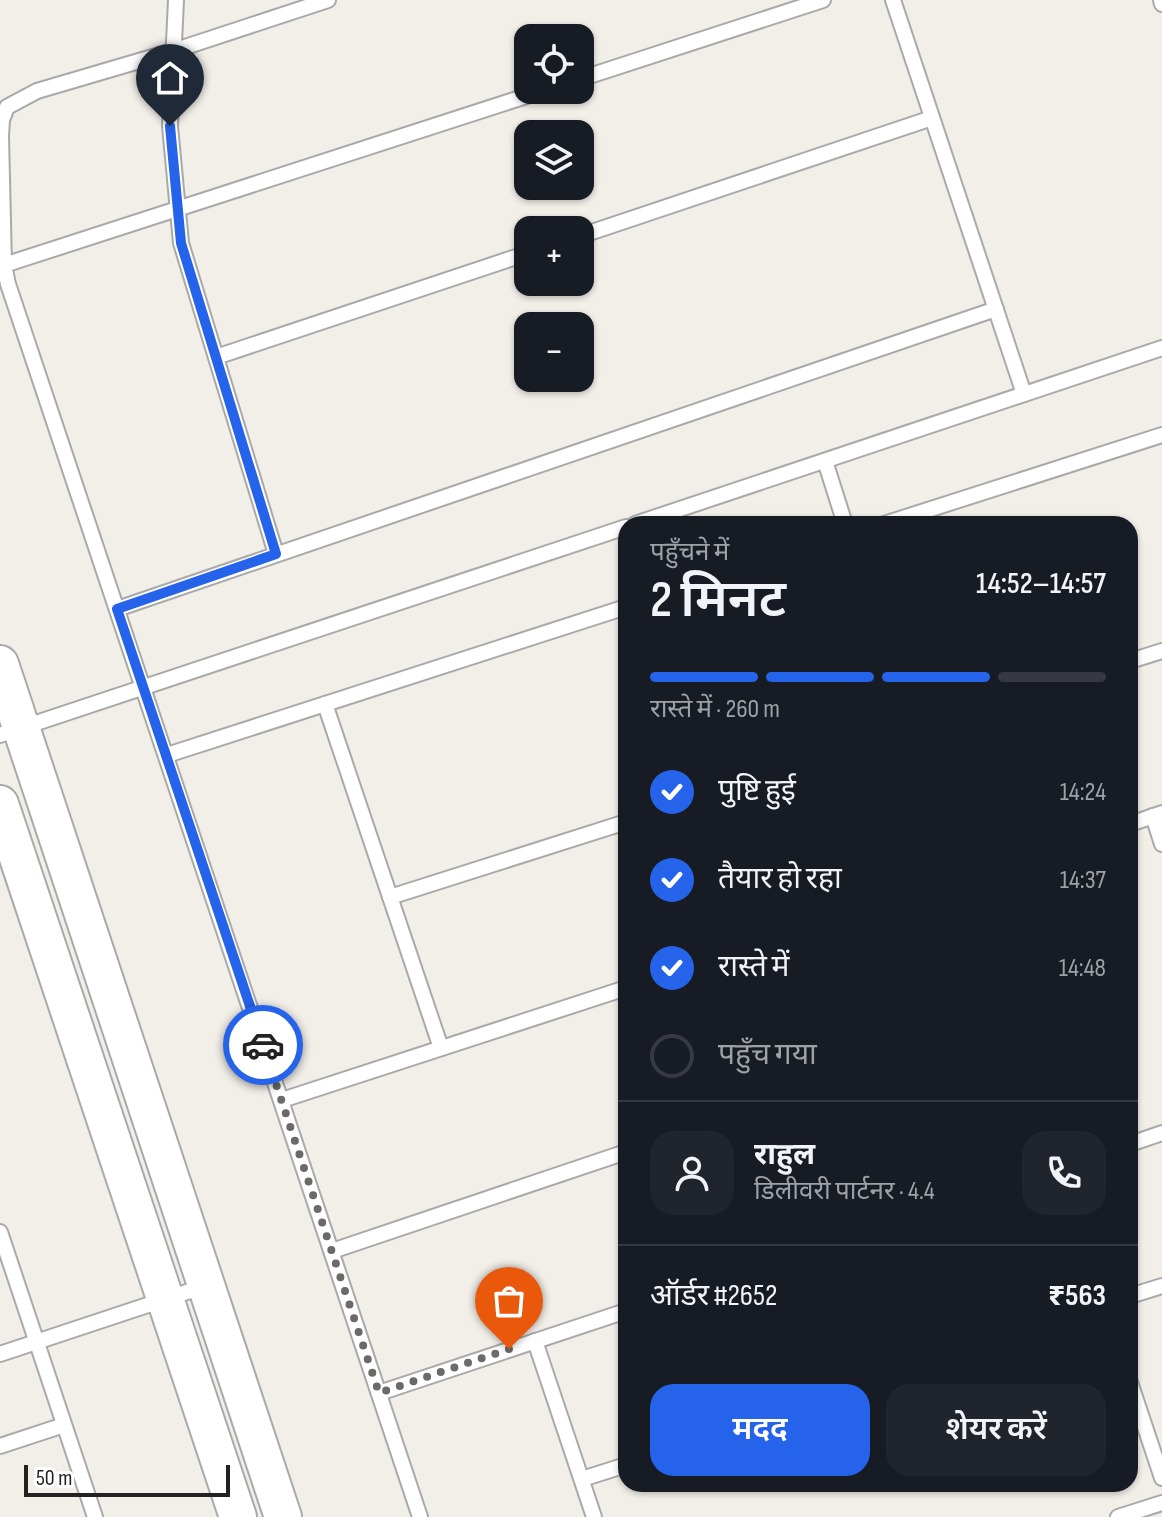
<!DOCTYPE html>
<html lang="hi">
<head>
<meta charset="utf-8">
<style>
	body { margin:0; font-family:"Sofia Sans Condensed","Noto Sans Devanagari",sans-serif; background:#20242c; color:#f1f3f6; height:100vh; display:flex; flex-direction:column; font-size:30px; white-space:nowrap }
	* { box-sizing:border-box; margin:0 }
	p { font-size:26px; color:#9ea1a6 }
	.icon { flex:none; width:44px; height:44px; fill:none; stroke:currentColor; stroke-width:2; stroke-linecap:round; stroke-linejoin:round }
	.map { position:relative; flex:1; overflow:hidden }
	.drawer { position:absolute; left:618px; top:516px; width:520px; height:976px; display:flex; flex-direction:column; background:#171b24; border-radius:24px; box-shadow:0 2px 6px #0004 }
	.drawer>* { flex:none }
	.buttons { position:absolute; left:514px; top:24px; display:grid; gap:16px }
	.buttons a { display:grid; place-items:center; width:80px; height:80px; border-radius:16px; background:#171b24; box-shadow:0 2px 6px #0004; font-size:40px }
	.scale { position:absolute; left:24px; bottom:20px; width:206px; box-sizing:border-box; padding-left:8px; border:4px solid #222; border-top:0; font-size:22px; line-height:28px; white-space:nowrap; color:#222; -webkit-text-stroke:6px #fff; paint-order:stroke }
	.pin { position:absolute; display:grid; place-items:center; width:68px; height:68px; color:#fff; margin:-82px -34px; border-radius:50% 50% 50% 0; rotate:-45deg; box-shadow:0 0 8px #0007 }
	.pin .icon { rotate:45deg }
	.courier { position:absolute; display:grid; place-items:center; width:80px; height:80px; margin:-40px; border:6px solid #2563eb; border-radius:50%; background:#fff; color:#222; box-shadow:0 2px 10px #0007 }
	.head em { font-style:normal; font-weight:600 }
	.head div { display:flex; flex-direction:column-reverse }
	.head { display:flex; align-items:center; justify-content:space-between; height:136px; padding:0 32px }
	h1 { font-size:52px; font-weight:600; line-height:60px }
	.bar { display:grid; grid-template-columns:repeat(4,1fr); gap:12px 8px; align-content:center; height:96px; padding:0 32px }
	.bar i { height:10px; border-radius:6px; background:#363941 }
	.bar .selected { background:#2563eb }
	.bar p { grid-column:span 4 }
	.line { display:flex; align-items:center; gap:20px; padding:0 32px; border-top:2px solid #363941 }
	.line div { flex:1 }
	.round { display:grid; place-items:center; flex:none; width:84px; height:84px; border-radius:24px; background:#20242c }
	ol { padding:0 32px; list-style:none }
	li { display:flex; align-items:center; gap:24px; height:88px }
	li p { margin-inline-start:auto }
	li .icon { padding:8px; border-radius:50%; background:#2563eb; color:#fff; stroke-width:4 }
	li:last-child { color:#9ea1a6 }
	li i { width:44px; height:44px; border:4px solid #363941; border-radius:50% }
	.button { display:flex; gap:16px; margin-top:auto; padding:16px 32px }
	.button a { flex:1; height:92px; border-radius:24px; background:#2563eb; color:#fff; font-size:32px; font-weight:600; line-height:92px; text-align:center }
	.button a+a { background:#20242c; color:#f1f3f6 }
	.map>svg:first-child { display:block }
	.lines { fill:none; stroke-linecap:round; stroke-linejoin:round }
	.service-casing { stroke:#a9a9a9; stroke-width:18 }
	.tertiary-casing { stroke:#a9a9a9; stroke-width:40 }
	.service { stroke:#fff; stroke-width:14 }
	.tertiary { stroke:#fff; stroke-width:36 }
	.done { stroke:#6b6a68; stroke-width:8; stroke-dasharray:0 14.4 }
	.route { stroke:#2563eb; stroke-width:10 }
</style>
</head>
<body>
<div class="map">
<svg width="1162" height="1517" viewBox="0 0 1162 1517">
	<rect width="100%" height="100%" fill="#f2efe9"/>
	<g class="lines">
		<g class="service-casing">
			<g id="service">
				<polyline points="176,0 170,126 181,243 276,554"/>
				<polyline points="328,0 173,51 37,91 7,107 2,120 1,136 4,265 8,284 420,1517"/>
				<polyline points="893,0 1024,394"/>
				<polyline points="1161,0 1162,4"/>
				<polyline points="580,79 823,0"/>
				<polyline points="580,236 932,118"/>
				<polyline points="4,265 545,90"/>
				<polyline points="216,357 528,253"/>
				<polyline points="825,461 845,524"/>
				<polyline points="635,524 1162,348"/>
				<polyline points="884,524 1162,435"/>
				<polyline points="117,609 996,309"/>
				<polyline points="1130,661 1162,651"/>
				<polyline points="325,704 441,1048"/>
				<polyline points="0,735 626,527"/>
				<polyline points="167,755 626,607"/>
				<polyline points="1153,816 1162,844"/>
				<polyline points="1130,824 1162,813"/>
				<polyline points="390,897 626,822"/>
				<polyline points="282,1100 626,988"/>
				<polyline points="1130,1144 1162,1133"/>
				<polyline points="0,1232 95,1517"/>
				<polyline points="332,1251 626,1152"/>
				<polyline points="1130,1296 1162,1286"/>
				<polyline points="535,1341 594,1517"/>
				<polyline points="0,1354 205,1286"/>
				<polyline points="1130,1382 1162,1478"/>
				<polyline points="379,1393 626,1311"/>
				<polyline points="0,1446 64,1425"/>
				<polyline points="582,1479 626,1465"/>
				<polyline points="1118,1517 1162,1503"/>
			</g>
		</g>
		<g class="tertiary-casing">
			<g id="tertiary">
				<polyline points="0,664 283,1517"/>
				<polyline points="0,804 238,1517"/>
			</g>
		</g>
		<use href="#service" class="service"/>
		<use href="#tertiary" class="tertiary"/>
	</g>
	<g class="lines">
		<polyline class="done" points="263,1045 379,1393 509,1349"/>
		<polyline class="route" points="170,126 181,243 276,554 117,609 263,1045"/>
	</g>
</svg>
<div class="buttons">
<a><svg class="icon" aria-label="locate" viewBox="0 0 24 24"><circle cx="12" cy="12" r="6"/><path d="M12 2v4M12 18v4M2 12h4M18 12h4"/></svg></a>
<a><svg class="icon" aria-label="layers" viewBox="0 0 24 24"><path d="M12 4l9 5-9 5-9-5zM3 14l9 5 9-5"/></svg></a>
<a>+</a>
<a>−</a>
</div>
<div class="scale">50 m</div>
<div class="pin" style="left:509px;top:1349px;background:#ea580c"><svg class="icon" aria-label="bag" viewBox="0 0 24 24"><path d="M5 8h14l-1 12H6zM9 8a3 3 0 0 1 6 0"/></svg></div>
<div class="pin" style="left:170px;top:126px;background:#1f2937"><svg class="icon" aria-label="home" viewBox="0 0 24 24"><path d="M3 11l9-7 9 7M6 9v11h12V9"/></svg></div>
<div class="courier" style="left:263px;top:1045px"><svg class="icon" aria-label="car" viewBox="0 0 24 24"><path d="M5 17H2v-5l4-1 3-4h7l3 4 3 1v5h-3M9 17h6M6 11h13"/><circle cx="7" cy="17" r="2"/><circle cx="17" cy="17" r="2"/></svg></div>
<section class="drawer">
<div class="head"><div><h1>2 मिनट</h1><p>पहुँचने में</p></div><em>14:52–14:57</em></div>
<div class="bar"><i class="selected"></i><i class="selected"></i><i class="selected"></i><i></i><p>रास्ते में · 260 m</p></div>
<ol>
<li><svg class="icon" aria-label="check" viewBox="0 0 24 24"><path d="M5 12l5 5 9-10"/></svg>पुष्टि हुई<p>14:24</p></li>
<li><svg class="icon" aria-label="check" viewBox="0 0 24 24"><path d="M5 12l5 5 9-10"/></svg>तैयार हो रहा<p>14:37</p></li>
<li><svg class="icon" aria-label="check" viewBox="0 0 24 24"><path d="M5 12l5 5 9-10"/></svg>रास्ते में<p>14:48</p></li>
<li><i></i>पहुँच गया</li>
</ol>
<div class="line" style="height:144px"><a class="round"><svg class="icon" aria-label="person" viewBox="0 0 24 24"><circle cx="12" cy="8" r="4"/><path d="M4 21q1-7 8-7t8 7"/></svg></a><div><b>राहुल</b><p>डिलीवरी पार्टनर · 4.4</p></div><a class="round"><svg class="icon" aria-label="phone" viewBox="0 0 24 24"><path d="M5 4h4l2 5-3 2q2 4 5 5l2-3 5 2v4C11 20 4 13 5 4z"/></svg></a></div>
<div class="line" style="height:104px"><div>ऑर्डर #2652</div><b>₹563</b></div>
<div class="button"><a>मदद</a><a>शेयर करें</a></div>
</section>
</div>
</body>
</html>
